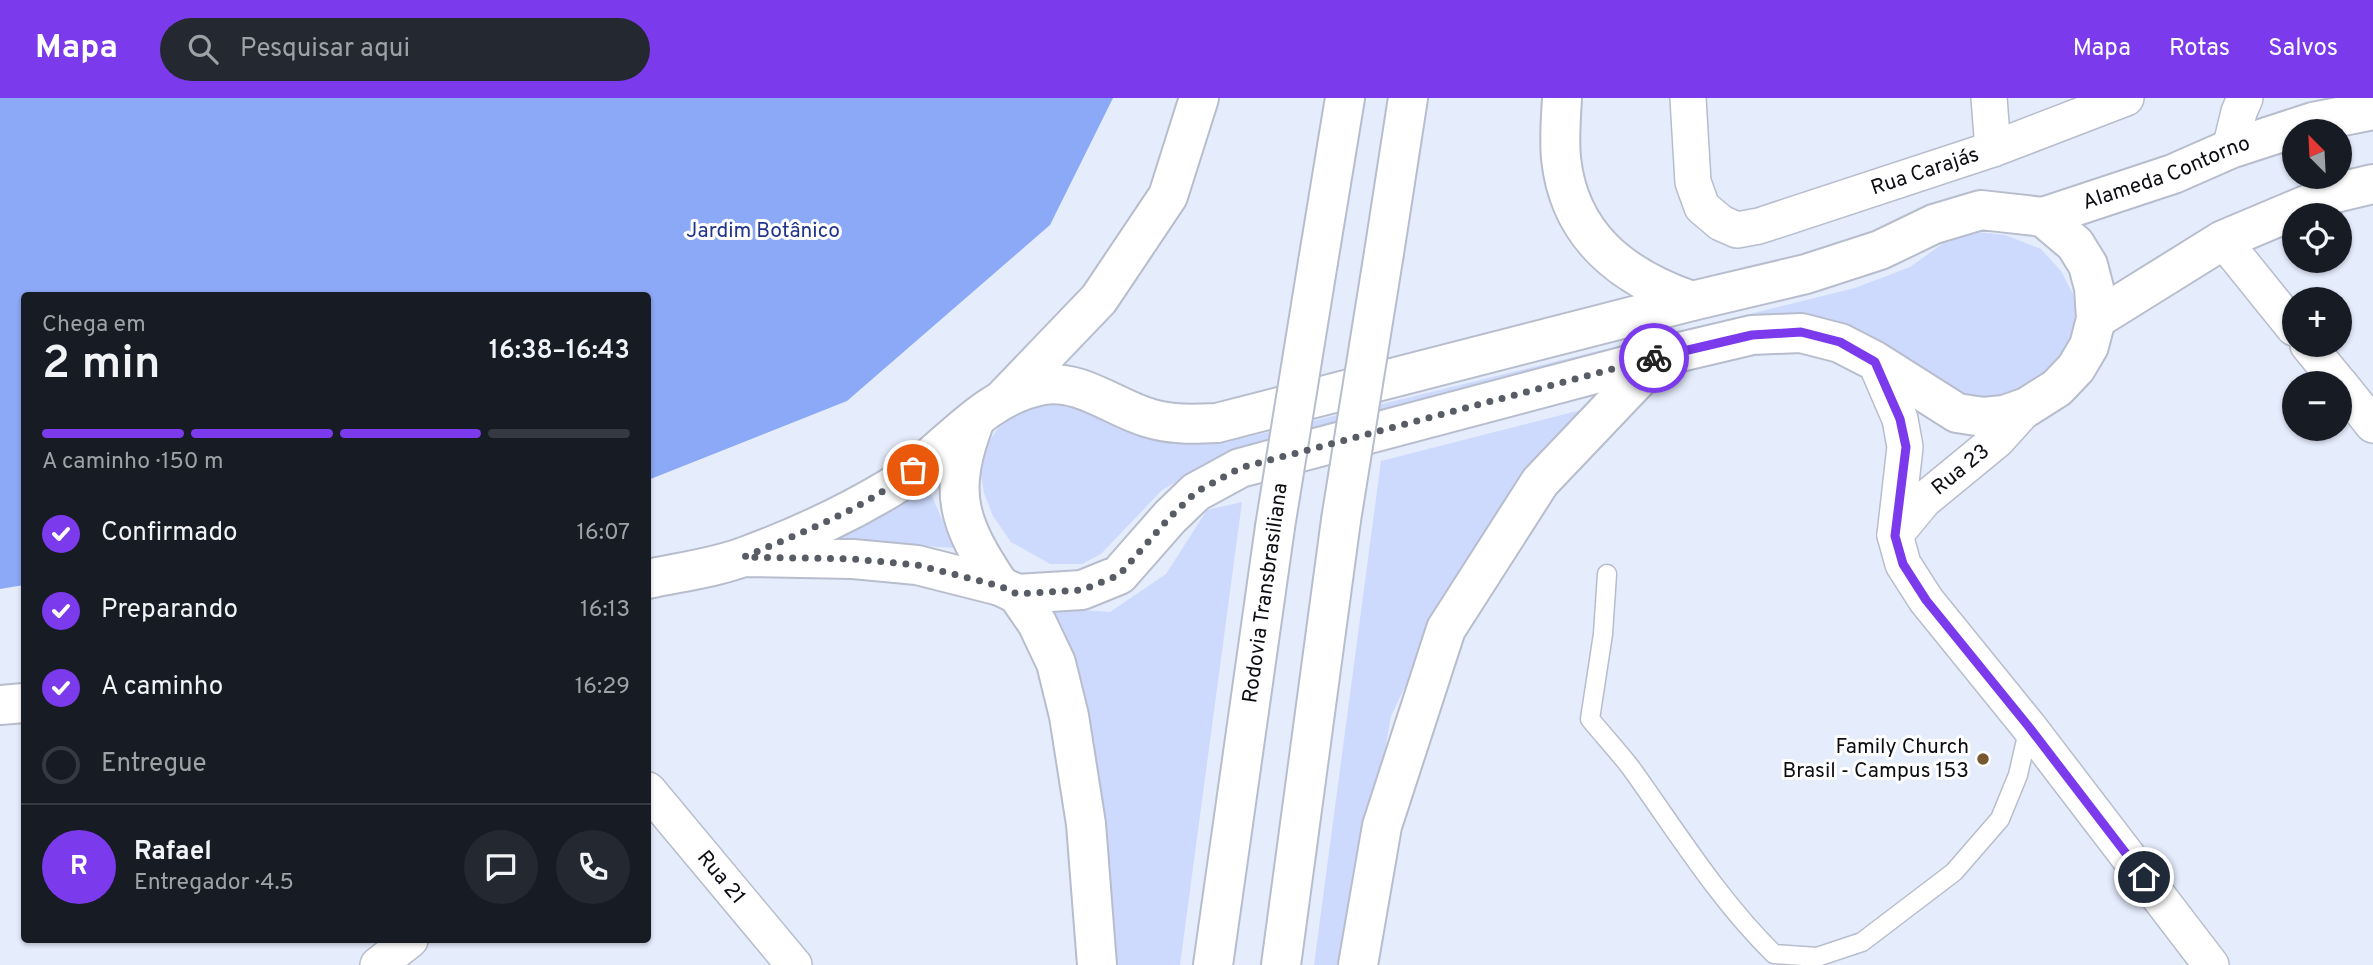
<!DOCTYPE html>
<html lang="pt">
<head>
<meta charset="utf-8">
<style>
	body { margin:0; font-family:Overpass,sans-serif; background:#242831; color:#f1f3f6; height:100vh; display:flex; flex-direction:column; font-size:26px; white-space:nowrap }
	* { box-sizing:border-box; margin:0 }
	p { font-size:23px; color:#9ea1a6 }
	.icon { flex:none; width:38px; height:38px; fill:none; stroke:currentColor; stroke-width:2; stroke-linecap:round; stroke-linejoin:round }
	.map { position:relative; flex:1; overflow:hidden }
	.panel { position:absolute; left:21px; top:194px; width:630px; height:651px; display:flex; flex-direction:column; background:#171b24; border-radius:7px; box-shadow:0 2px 5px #0004 }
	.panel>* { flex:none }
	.needle { width:46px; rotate:336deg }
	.fabs { position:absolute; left:2282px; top:21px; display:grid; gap:14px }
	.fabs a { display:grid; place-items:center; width:70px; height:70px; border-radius:50%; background:#171b24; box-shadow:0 2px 5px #0004; font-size:35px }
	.pin { position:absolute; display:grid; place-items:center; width:60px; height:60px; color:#fff; margin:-30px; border:4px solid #fff; border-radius:50%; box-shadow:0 2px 7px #0007 }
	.courier { position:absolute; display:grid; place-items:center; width:70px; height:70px; margin:-35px; border:5px solid #7c3aed; border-radius:50%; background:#fff; color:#222; box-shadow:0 2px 9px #0007 }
	.summary em { font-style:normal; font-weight:600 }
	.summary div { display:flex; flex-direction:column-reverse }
	.summary { display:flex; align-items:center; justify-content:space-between; height:119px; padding:0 21px }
	h1 { font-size:46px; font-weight:600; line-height:52px }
	.bar { display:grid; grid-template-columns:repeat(4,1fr); gap:10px 7px; align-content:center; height:84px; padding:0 21px }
	.bar i { height:9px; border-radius:5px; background:#363941 }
	.bar .active { background:#7c3aed }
	.bar p { grid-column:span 4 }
	.line { display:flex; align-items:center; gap:18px; padding:0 21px; border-top:2px solid #363941 }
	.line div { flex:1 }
	.round { display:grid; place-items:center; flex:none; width:74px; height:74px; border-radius:37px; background:#242831 }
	ol { padding:0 21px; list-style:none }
	li { display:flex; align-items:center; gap:21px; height:77px }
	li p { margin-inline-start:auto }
	li .icon { padding:7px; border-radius:50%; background:#7c3aed; color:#fff; stroke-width:4 }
	li:last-child { color:#9ea1a6 }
	li i { width:38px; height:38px; border:4px solid #363941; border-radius:50% }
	header { display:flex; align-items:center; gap:42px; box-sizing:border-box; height:98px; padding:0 35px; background:#7c3aed; color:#fff }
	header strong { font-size:33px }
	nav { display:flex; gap:38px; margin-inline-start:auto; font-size:24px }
	.search { width:490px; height:63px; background:#242831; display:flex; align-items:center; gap:18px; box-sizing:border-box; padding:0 24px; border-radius:38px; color:#9ea1a6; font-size:26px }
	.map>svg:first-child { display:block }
	.green { fill:#cddafd }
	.forest { fill:#8ca9f7 }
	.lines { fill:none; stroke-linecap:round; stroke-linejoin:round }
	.lane-casing { stroke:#b7bdcc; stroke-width:21 }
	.street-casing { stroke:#b7bdcc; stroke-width:38 }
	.secondary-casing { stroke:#b7bdcc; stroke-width:42 }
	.primary-casing { stroke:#b7bdcc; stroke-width:42 }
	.highway-casing { stroke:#b7bdcc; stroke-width:42 }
	.lane { stroke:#fff; stroke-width:18 }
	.street { stroke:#fff; stroke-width:35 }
	.secondary { stroke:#fff; stroke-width:38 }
	.primary { stroke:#fff; stroke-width:38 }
	.highway { stroke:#fff; stroke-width:38 }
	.highway-bridge-casing { stroke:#b7bdcc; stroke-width:42; stroke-linecap:butt }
	.highway-bridge { stroke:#fff; stroke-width:38 }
	.done { stroke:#585c65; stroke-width:7; stroke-dasharray:0 12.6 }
	.route { stroke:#7c3aed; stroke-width:9 }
	.poi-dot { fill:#79582f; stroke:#fff; stroke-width:2.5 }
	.labels { text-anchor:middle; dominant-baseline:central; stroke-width:6; stroke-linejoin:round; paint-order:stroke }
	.street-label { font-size:21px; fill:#0c0e14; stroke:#fff }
	.park-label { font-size:21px; fill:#20348c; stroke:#fff }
	.poi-label { font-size:21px; fill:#0c0e14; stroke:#fff; text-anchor:end }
</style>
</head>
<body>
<header>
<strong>Mapa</strong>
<div class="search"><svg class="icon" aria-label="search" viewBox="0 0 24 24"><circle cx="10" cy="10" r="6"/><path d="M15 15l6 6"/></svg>Pesquisar aqui</div>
<nav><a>Mapa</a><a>Rotas</a><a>Salvos</a></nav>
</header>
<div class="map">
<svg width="2373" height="867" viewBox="0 0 2373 867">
	<rect width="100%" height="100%" fill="#e5ecfc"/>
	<g class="green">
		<polygon points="1976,134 2005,137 2041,151 2061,173 2075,200 2074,238 2057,268 2006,304 1967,299 1766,218 1234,351 1162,392 1101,456 1082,466 1050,466 1011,444 993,418 984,395 980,372 987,346 1008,316 1074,299 1184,342 1244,340 1855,190 1910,169 1945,144"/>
		<polygon points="1585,311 1458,478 1391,618 1347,867 1314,867 1381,363"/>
		<polygon points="929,391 954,450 833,442"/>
		<polygon points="1242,404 1180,867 1112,867 1086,602 1047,510 1110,514 1166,476 1207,412"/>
	</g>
	<polygon class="forest" points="0,0 1113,0 1050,127 847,303 648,382 648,198 24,198 24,487 0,491"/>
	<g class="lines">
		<g class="lane-casing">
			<path id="lane" d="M 1607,476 L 1603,536 L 1590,621 C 1603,637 1618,653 1631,670 C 1677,734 1718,801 1774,856 L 1817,859 L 1862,844 L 1954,774 L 2000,721 L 2018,677 L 2029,629"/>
		</g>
		<g class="street-casing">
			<g id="street">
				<path id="s1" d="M 1688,0 L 1693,84 L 1702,109 L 1721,125 L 1737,132 L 1759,128 L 1993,51 L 2126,0"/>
				<polyline points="1989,0 1993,51"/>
				<polyline points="2230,51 2239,14 2245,0"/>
				<polyline points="2223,142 2294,230"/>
				<polyline points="2308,247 2339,285"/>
				<polyline points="1875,263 1900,321 1905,349 1895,437 1903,466 1926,502 2029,629 2211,867"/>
				<polyline points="2340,286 2373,327"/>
				<path id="s2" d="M 1895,437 L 1924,402 L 1997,342 L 2027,309"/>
				<path id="s3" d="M 648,692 L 794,867"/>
				<polyline points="378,867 410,842"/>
			</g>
		</g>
		<g class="secondary-casing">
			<g id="secondary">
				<path id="s4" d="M 2043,119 L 2173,76 L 2230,51 L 2313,24 L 2373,12"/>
				<polyline points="2096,221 2223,142 2335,95 2373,86"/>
			</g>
		</g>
		<g class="primary-casing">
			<g id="primary">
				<path d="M 975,322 C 947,395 958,425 1000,488"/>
				<path d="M 648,481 C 680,474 715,470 746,458 C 795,440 845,417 890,390 C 942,358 981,298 1043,287 C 1081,281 1114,310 1149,320 C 1171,327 1194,326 1217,325 L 1692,203 L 1806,176 L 1880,152 L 1934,126 L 1981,112 L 2043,119 L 2075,146 L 2088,167 L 2094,190 L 2096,221 L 2089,248 L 2076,270 L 2057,290 L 2027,309 L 2004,317 L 1983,319 L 1957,315 L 1875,263 L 1840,245 L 1801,235 L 1752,237 L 1659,259 L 1240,370 L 1196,394 L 1170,419 L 1119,477 L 1082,492 L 1017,496 L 1000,488 L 917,467 L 853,461 L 744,459"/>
				<polyline points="0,607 24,605"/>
			</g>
		</g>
		<g class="highway-casing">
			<g id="highway">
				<path d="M 1562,0 C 1561,20 1559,40 1561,60 C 1569,138 1622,179 1692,203"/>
				<polyline points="1384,155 1408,0"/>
				<polyline points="1318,164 1345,0"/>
				<polyline points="1005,299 1099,201 1168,98 1199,0"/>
				<polyline points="1017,496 1037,525 1056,565 1069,618 1086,726 1097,867"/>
				<polyline points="1213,867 1275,429"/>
				<polyline points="1281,867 1341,422"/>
				<polyline points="1358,867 1382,728 1446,531 1540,384 1659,259"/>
			</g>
		</g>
		<use href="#lane" class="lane"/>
		<use href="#street" class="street"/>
		<use href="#secondary" class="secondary"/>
		<use href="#primary" class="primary"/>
		<use href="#highway" class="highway"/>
		<g class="highway-bridge-casing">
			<g id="highway-bridge">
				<polyline points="1341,422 1384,155"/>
				<polyline points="1275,429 1318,164"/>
			</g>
		</g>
		<use href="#highway-bridge" class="highway-bridge"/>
	</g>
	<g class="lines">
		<path class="done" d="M 913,372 C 863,412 802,434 744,459 L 853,461 L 917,467 L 1000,488 L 1017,496 L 1082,492 L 1119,477 L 1170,419 L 1196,394 L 1240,370 L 1654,260"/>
		<polyline class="route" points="1654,260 1752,237 1801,234 1840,244 1875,264 1900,321 1906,349 1895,438 1903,466 1926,502 2029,629 2144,779"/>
	</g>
	<circle class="poi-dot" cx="1983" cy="661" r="7"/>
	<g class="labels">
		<g class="street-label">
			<text stroke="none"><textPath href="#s1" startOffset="350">Rua Carajás</textPath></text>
			<text stroke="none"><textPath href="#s4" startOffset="131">Alameda Contorno</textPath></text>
			<text stroke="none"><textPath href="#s2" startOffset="93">Rua 23</textPath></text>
			<text transform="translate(1266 495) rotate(-82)">Rodovia Transbrasiliana</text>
			<text stroke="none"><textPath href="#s3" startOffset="114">Rua 21</textPath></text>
		</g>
		<g class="park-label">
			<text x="763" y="133">Jardim Botânico</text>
		</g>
		<g class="poi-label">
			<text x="1969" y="649">Family Church<tspan x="1969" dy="24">Brasil - Campus 153</tspan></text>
		</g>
	</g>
</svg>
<div class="fabs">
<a><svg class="needle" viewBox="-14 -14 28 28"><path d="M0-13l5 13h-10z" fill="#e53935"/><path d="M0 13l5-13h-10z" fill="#9ea1a6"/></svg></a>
<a><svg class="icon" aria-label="locate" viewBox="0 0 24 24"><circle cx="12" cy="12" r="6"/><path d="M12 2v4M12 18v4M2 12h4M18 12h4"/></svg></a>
<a>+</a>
<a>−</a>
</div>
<div class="pin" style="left:913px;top:372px;background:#ea580c"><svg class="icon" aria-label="bag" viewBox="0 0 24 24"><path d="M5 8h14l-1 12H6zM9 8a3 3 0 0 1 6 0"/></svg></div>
<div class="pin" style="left:2144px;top:779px;background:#1f2937"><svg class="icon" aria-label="home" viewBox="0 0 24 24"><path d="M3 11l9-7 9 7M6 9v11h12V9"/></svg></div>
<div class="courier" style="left:1654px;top:260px"><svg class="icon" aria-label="bike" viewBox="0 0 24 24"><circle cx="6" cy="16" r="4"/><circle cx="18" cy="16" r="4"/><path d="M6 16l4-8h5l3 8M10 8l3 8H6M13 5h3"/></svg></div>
<section class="panel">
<div class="summary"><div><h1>2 min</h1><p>Chega em</p></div><em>16:38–16:43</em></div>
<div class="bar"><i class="active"></i><i class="active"></i><i class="active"></i><i></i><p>A caminho · 150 m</p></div>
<ol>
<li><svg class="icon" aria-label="check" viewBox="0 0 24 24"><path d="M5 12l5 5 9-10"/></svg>Confirmado<p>16:07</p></li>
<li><svg class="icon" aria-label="check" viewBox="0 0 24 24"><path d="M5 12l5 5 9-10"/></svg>Preparando<p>16:13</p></li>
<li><svg class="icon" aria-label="check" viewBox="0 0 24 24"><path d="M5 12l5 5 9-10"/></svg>A caminho<p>16:29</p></li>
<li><i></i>Entregue</li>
</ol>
<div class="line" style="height:126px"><b class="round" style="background:#7c3aed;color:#fff">R</b><div><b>Rafael</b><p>Entregador · 4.5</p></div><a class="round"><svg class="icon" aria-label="chat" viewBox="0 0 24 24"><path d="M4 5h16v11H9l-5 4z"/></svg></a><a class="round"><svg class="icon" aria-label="phone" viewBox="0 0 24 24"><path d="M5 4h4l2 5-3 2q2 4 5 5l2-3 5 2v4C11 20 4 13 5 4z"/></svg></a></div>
</section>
</div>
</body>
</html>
